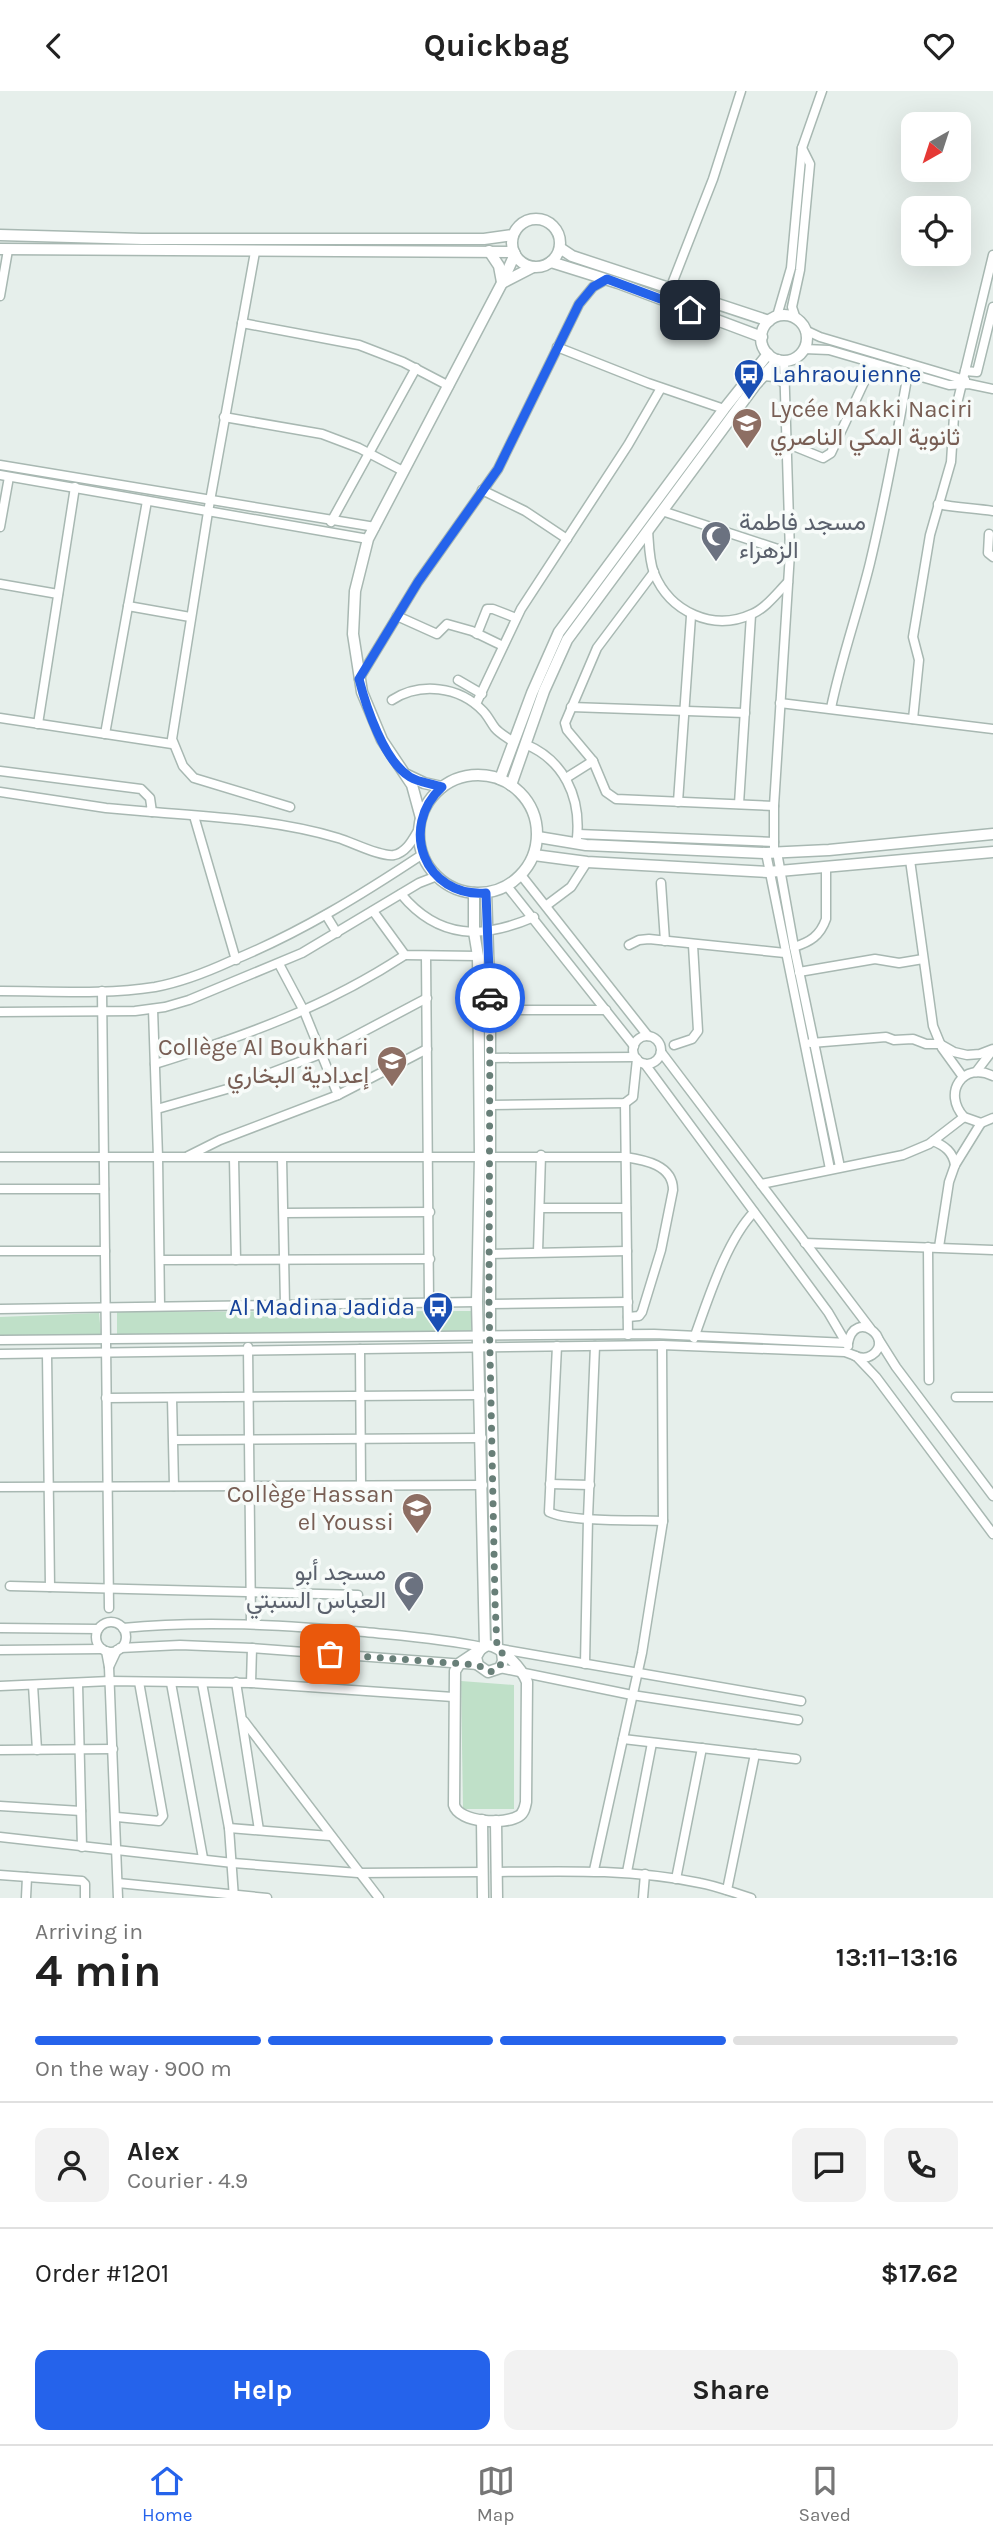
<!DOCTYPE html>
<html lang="en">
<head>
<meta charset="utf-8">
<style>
	body { margin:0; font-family:Karla,Vazirmatn,sans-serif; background:#f2f2f2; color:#222; height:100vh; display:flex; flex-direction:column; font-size:26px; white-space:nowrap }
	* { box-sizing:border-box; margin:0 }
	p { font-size:23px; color:#767676 }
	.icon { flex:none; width:38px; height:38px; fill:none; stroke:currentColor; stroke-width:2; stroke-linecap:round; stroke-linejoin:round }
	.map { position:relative; height:1807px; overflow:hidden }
	.drawer { display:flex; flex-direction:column; background:#fff; flex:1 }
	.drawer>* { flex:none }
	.needle { width:46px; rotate:219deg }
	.buttons { position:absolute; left:901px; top:21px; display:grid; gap:14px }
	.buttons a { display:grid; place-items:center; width:70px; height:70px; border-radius:14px; background:#fff; box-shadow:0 7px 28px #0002; font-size:35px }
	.pin { position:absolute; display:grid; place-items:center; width:60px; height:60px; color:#fff; margin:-30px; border-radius:14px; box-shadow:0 4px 10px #0006 }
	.courier { position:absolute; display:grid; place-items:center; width:70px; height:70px; margin:-35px; border:5px solid #2563eb; border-radius:50%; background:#fff; color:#222; box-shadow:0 2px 9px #0007 }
	.overview em { font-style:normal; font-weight:700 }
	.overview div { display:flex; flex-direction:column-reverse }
	.overview { display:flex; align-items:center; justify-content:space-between; height:119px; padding:0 35px }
	h1 { font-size:46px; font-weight:700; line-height:52px }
	.bar { display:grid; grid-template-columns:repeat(4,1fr); gap:10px 7px; align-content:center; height:84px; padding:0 35px }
	.bar i { height:9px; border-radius:5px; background:#e0e0e0 }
	.bar .current { background:#2563eb }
	.bar p { grid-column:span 4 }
	.line { display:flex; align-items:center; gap:18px; padding:0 35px; border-top:2px solid #e0e0e0 }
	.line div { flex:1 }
	.round { display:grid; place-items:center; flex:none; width:74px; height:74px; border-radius:14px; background:#f2f2f2 }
	.action { display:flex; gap:14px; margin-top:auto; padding:14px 35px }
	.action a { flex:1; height:80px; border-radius:14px; background:#2563eb; color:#fff; font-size:28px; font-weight:700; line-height:80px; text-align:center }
	.action a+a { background:#f2f2f2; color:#222 }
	header { display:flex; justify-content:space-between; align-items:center; height:91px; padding:0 35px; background:#fff; font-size:32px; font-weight:700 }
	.tab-bar { display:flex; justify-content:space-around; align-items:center; height:98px; border-top:2px solid #e0e0e0; background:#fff; font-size:19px; color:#767676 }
	.tab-bar a { display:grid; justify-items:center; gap:4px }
	.tab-bar .current { color:#2563eb }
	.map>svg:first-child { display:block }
	.green { fill:#bfe0c8 }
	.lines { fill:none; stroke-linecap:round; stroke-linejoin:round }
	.minor-casing { stroke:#a8b8b2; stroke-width:11 }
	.tertiary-casing { stroke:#a8b8b2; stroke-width:13 }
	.minor { stroke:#fff; stroke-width:8 }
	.tertiary { stroke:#fff; stroke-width:10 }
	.done { stroke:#687f78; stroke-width:7; stroke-dasharray:0 12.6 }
	.route { stroke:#2563eb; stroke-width:9 }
	.labels { text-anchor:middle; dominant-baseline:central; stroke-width:7; stroke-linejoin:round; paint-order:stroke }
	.transit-label { font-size:24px; fill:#164399; stroke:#f7fbf9; text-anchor:start }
	.education-label { font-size:24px; fill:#785e54; stroke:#f7fbf9; text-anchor:end }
	.worship-label { font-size:24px; fill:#5b616d; stroke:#f7fbf9; text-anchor:start }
</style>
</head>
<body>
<header><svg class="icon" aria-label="back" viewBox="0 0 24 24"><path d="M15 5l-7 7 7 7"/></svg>Quickbag<svg class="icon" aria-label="heart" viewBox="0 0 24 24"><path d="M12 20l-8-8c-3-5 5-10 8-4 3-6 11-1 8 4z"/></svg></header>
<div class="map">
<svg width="993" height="1807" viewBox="0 0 993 1807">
	<rect width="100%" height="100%" fill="#e6efeb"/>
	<g class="green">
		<polygon points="472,1220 471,1241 117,1244 117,1221"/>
		<polygon points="99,1222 101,1244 0,1248 0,1226"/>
		<polygon points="461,1590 514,1594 514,1718 463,1718"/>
	</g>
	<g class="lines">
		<g class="minor-casing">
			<g id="minor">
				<polyline points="255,161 208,421 172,648 183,675 194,687 290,716"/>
				<polyline points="993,164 965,280 977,281 993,216"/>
				<polyline points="670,198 713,88 741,0"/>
				<polyline points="0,205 8,159"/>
				<polyline points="777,225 791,177 802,57 822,0"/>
				<polyline points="796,228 792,216 800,179 810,73 802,57"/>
				<polyline points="242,232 359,254 403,271 449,295"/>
				<polyline points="805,239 820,246 965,289"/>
				<polyline points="557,256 648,292 724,318"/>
				<polyline points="804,258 829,259 949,294 969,293 993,298"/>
				<polyline points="224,326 322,343 359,357 403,380"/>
				<polyline points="786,352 823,367 831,362 873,272"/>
				<polyline points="0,374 375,436"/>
				<polyline points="0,384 368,448"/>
				<polyline points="482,399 525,420 567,448"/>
				<path d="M 938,413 C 957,417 974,417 993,420"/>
				<polyline points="662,420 790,462"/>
				<polyline points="331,431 416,277"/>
				<polyline points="0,436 9,386"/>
				<path d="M 648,439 C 649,453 649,469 654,482 C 670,521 713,541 752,523 C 766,517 777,502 788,491"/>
				<polyline points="989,443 988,462 993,466"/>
				<polyline points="654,481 597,557 565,632 567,639 593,670 606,701 616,708 774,715"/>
				<polyline points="0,493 58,503"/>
				<polyline points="128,515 190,526"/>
				<polyline points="397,525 437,543 447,533 472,540 503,555"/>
				<polyline points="477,543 487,518 493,518 516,527"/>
				<polyline points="359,588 418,491 498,378 579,213 593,196 607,188"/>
				<polyline points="458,589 482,603"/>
				<path d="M 392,609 C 420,591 459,595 483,620 C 488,625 491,632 495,637 C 500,643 507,646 513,651"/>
				<polyline points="780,612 993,638"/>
				<polyline points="476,613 521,518 628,354 661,297"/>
				<polyline points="571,616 745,622"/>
				<path d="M 831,617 C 841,568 858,521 870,472 C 885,409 897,345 908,282"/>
				<polyline points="0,627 172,653"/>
				<polyline points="913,628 919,569 913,546 930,444 951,371 954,325 965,280"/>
				<polyline points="38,633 75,396"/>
				<polyline points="105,643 147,410"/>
				<path d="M 525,653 C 564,669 581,706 577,747"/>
				<polyline points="0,680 141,698 150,707 152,721 106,717 0,701"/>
				<polyline points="566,687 593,670"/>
				<polyline points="678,711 691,525"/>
				<polyline points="739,713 751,524"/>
				<path d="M 152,721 C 214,726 278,729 338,747 C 352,751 380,766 394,764 C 407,761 413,748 419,738"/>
				<polyline points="194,725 236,869"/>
				<polyline points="578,743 774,751"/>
				<polyline points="777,761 794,856 840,1076"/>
				<polyline points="766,762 830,1078"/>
				<polyline points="774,762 774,715 790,462 784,270"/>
				<polyline points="910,769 933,935 942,957 963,986"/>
				<polyline points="521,784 648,945"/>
				<polyline points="661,792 665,850"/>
				<polyline points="507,795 634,955"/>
				<path d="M 401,803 C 439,849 483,848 534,826"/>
				<polyline points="547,814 571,796 587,771"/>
				<polyline points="373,820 405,864 478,865"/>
				<polyline points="326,824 337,842"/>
				<polyline points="629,854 639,849 649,848 785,862"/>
				<path d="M 794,856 C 810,851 820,845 826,828 L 826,777"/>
				<polyline points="426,865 429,1212"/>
				<polyline points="279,873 304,920 338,1004"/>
				<polyline points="799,881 875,868 899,872 923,868"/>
				<path d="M 0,900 C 51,900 105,904 155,896 C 182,891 207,881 231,870 C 300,842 361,804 423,763"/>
				<polyline points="102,900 109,1517"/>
				<polyline points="153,918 158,1066 160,1215"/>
				<polyline points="490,919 606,919"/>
				<polyline points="0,921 135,920 165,916 189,909 302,862 419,792 437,785"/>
				<circle cx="647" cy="959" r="14"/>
				<polyline points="811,952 886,946 894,949 913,948 926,953 940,953 954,961 967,964 980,963 993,958"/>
				<polyline points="674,954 692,948 698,940 693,854"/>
				<polyline points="661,961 870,1237"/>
				<polyline points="490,967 635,966"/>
				<path d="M 155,973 C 245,945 326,916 405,864"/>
				<polyline points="645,973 828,1221 848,1255"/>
				<polyline points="976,981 992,960"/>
				<path d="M 993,985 C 963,970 942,1002 964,1026 L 981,1032 L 993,1027"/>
				<polyline points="625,1012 628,1244"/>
				<polyline points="490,1014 625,1012 633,1006 637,968"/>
				<polyline points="157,1018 234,996 323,962 427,907"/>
				<path d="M 933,1050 C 945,1055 953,1061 955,1074"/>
				<polyline points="188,1065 220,1049 338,1004 427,958"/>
				<path d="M 0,1066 L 625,1066 C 645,1069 673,1074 673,1099 L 661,1159 L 642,1221 L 639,1225 L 628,1226"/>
				<polyline points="234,1067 236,1169"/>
				<polyline points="282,1067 285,1214"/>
				<polyline points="761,1093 903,1064 929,1053 964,1026"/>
				<polyline points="0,1098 104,1098"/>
				<polyline points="540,1117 626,1117"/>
				<polyline points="284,1122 430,1121"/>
				<polyline points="805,1152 993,1159"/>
				<polyline points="928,1156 929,1289"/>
				<polyline points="939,1156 949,1091 955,1074 981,1032"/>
				<polyline points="0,1160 105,1160"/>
				<polyline points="538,1161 541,1064"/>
				<polyline points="489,1163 627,1160"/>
				<polyline points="160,1169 430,1168"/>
				<polyline points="490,1213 628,1211"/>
				<polyline points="0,1218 477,1211"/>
				<path d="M 694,1247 C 708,1209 726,1150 754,1121"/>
				<polyline points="0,1249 654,1243 848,1252"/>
				<polyline points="879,1249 896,1276 993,1405"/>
				<path d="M 848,1252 C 855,1217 895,1248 872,1264 C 866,1268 861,1267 855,1265"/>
				<path d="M 557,1255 L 549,1421 C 568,1431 638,1429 663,1430"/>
				<polyline points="248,1256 251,1533"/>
				<polyline points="360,1258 361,1394"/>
				<polyline points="0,1263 662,1254 845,1261 856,1265 876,1286 993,1443"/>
				<polyline points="47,1263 50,1496"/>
				<polyline points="956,1306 993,1306"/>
				<polyline points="106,1307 481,1304"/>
				<polyline points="172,1307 174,1395"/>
				<polyline points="174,1349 482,1347"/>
				<polyline points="550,1393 590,1394"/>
				<polyline points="0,1396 483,1394"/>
				<polyline points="10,1495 358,1504"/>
				<circle cx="111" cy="1546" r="15"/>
				<polyline points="0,1537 98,1538"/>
				<path d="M 123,1537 C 203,1529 285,1534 365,1541 C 404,1545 444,1548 482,1556"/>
				<polyline points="120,1557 180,1554 252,1557 478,1574"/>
				<polyline points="252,1557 251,1592 453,1606"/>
				<polyline points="501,1558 801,1610"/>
				<polyline points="0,1559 102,1558"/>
				<polyline points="106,1560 109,1576 117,1559"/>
				<polyline points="585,1573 588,1427 595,1255"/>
				<polyline points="109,1576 118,1807"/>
				<polyline points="500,1577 632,1604 798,1629"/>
				<polyline points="236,1591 259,1739"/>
				<polyline points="171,1592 203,1767"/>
				<polyline points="202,1592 229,1737 234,1807"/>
				<polyline points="78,1593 82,1756"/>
				<polyline points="33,1594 37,1659"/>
				<polyline points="0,1595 110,1590 251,1592"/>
				<polyline points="244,1630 379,1807"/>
				<polyline points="623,1648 796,1668"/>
				<polyline points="0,1659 113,1658"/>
				<polyline points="0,1715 81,1720"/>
				<polyline points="117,1726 159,1730 163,1725 139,1591"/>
				<polyline points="229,1737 330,1745"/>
				<polyline points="0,1746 233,1772 358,1782 483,1781"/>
				<polyline points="594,1779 642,1562 663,1430 662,1254"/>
				<path d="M 496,1781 C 565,1780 632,1778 700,1792 C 717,1795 734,1802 751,1807"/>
				<polyline points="627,1781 652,1652"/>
				<polyline points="0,1784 82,1790 85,1793 85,1807"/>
				<polyline points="676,1788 702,1657"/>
				<polyline points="118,1792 267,1807"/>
				<polyline points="727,1799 755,1663"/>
				<polyline points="26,1807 27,1786"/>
				<polyline points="643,1807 645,1783"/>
			</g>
		</g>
		<g class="tertiary-casing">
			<g id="tertiary">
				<circle cx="536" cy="152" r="24"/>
				<polyline points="0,144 142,148 484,148 513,144"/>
				<polyline points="560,157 572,165 769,230"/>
				<polyline points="0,158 514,161"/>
				<polyline points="489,160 499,175 502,191"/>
				<polyline points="551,171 618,192 762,246"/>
				<polyline points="502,192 533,176"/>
				<circle cx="784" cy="247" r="23"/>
				<polyline points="764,284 774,285 784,291"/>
				<circle cx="478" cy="743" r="59"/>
				<polyline points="407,684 424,692 442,696"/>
				<polyline points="500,688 532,602 559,541 724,318 768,263"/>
				<polyline points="511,694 544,600 567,549 756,293 778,269"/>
				<polyline points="421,727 412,694 382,649 362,601 353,543 355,500 368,448 502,192 515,163"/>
				<polyline points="538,746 586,754 766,762 829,759 993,743"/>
				<polyline points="534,764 587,771 768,781 993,761"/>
				<polyline points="474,802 474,841 478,865 480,1065 477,1211 485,1555"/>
				<polyline points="486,802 490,919 490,1245 497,1556"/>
				<path d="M 487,1554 C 502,1555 522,1578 527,1591 L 526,1711 C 525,1716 524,1722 519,1725 C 505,1734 459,1732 454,1714 L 455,1580 L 460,1572 Z"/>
				<polyline points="480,1559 476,1566 478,1574 488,1581 500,1577 503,1570 502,1561"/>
				<polyline points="482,1729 483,1807"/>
				<polyline points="496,1730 497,1807"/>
			</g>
		</g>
		<use href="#minor" class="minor"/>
		<use href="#tertiary" class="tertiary"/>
	</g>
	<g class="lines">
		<polyline class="done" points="330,1563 478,1574 488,1581 496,1580 503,1570 502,1561 497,1556 495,1510 489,1213 490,907"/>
		<path class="route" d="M 490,907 L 486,802 C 425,807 398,736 442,696 C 431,692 420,692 410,686 C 384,670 366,616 359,588 L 418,491 L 498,378 L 579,213 L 593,196 L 607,188 L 690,219"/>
	</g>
	<defs>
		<g id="bus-pin" transform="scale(1.575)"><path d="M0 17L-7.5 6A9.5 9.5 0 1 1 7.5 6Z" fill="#1a4fb4" stroke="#f7fbf9"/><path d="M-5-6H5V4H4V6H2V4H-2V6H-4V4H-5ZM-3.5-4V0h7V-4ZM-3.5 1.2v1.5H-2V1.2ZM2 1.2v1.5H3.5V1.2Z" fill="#fff"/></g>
		<g id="school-pin" transform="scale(1.575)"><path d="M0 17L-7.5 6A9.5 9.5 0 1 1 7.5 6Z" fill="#8d6e63" stroke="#f7fbf9"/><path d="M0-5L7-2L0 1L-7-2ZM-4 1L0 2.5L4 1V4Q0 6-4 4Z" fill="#fff"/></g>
		<g id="mosque-pin" transform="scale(1.575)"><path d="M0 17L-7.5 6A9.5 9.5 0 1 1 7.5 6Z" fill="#6b7280" stroke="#f7fbf9"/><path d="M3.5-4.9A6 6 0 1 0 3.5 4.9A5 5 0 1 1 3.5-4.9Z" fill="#fff"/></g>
	</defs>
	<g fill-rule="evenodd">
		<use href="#bus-pin" x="749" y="283"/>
		<use href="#school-pin" x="747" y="332"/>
		<use href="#mosque-pin" x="716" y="445"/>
		<use href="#school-pin" x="392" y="970"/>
		<use href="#bus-pin" x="438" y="1216"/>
		<use href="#school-pin" x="417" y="1417"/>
		<use href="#mosque-pin" x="409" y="1495"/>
	</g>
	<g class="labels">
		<g class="transit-label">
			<text x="772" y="283">Lahraouienne</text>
			<text x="415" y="1216" text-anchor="end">Al Madina Jadida</text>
		</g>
		<g class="education-label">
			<text x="770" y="318" text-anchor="start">Lycée Makki Naciri<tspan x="770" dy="28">ثانوية المكي الناصري</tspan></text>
			<text x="369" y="956">Collège Al Boukhari<tspan x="369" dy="28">إعدادية البخاري</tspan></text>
			<text x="394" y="1403">Collège Hassan<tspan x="394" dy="28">el Youssi</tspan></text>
		</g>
		<g class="worship-label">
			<text x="739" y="431">مسجد فاطمة<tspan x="739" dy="28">الزهراء</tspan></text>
			<text x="386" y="1481" text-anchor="end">مسجد أبو<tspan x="386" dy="28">العباس السبتي</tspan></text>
		</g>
	</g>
</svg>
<div class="buttons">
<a><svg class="needle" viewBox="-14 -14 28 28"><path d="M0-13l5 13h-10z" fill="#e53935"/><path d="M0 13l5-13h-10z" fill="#767676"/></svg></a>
<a><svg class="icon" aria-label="locate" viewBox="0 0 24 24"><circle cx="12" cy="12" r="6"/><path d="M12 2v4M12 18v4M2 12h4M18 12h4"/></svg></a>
</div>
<div class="pin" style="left:330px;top:1563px;background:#ea580c"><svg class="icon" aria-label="bag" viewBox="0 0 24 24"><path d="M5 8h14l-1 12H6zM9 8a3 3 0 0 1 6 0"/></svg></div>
<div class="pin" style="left:690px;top:219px;background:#1f2937"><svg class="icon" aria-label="home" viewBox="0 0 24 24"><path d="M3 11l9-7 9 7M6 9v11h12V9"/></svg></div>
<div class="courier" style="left:490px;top:907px"><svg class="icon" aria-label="car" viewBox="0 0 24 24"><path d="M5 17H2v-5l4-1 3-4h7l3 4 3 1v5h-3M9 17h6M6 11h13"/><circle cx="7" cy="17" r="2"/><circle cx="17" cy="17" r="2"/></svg></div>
</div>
<section class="drawer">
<div class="overview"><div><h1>4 min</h1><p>Arriving in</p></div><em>13:11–13:16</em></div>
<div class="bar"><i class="current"></i><i class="current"></i><i class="current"></i><i></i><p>On the way · 900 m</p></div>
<div class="line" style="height:126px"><a class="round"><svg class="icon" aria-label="person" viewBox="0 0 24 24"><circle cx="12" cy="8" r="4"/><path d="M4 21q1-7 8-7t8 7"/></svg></a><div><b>Alex</b><p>Courier · 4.9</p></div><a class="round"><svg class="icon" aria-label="chat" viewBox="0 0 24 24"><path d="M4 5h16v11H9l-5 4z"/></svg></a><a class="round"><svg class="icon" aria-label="phone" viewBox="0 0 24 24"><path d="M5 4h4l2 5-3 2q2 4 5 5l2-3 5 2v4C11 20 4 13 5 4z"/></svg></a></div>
<div class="line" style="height:91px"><div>Order #1201</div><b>$17.62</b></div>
<div class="action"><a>Help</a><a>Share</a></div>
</section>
<nav class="tab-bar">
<a class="current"><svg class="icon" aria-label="home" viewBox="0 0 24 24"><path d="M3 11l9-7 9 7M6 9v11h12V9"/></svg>Home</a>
<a><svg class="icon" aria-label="map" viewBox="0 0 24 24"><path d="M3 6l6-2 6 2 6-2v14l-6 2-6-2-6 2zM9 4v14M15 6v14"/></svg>Map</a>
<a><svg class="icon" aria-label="saved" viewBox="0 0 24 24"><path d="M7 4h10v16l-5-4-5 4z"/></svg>Saved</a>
</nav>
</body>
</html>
